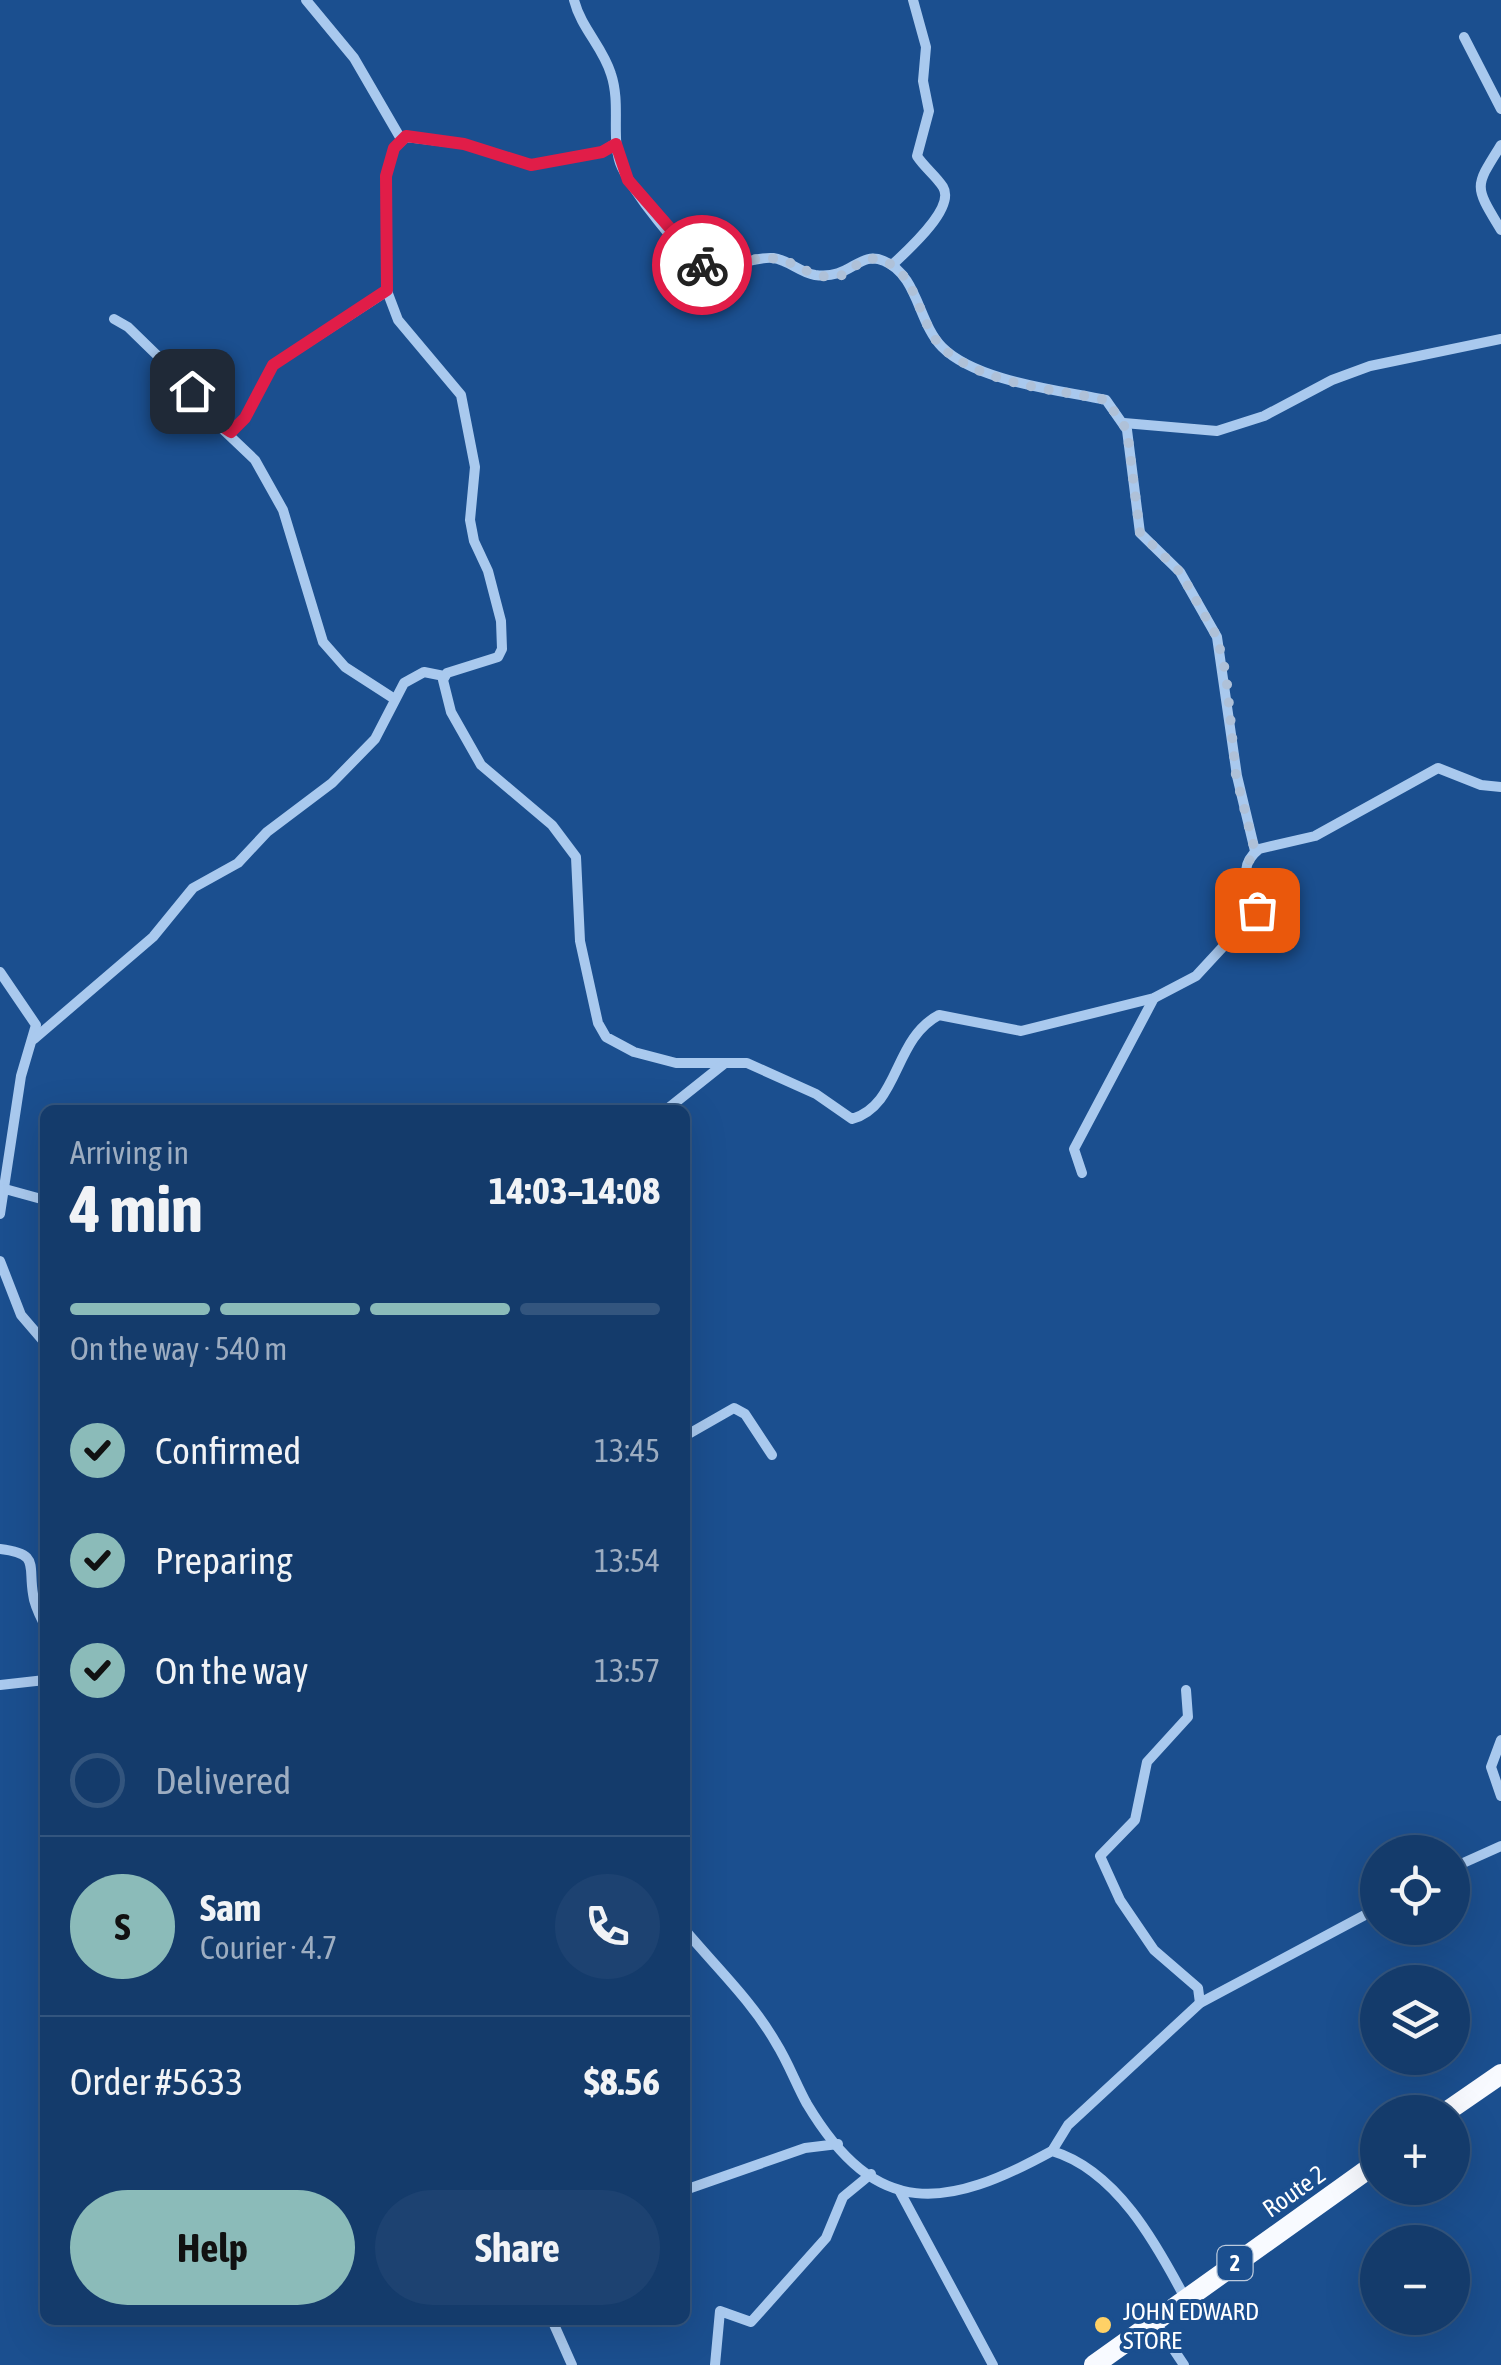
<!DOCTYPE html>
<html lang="en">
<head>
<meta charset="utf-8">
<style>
	body { margin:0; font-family:"Asap Condensed",sans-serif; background:#1d4271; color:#f1f3f6; height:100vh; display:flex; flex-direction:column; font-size:38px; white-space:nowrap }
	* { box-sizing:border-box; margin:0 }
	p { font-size:32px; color:#9dadc1 }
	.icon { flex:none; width:55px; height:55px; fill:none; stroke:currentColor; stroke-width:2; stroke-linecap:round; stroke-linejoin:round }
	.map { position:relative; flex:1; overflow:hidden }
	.sheet { position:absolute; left:40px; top:1105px; width:650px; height:1220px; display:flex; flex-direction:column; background:#143b6b; border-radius:15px; box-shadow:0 10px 40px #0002,0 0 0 2px #33557e }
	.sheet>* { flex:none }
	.buttons { position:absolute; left:1360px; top:1835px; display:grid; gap:20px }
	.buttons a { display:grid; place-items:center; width:110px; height:110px; border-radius:50%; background:#143b6b; box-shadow:0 10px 40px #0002,0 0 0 2px #33557e; font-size:50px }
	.pin { position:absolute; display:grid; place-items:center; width:85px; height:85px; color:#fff; margin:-42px; border-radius:20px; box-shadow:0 5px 15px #0006 }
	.courier { position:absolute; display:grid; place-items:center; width:100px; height:100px; margin:-50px; border:8px solid #e11d48; border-radius:50%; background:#fff; color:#222; box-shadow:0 2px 12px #0007 }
	.summary em { font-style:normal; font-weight:700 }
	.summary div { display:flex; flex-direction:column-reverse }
	.summary { display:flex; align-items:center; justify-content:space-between; height:170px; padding:0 30px }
	h1 { font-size:65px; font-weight:700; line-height:75px }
	.bar { display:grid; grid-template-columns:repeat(4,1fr); gap:15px 10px; align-content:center; height:120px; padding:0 30px }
	.bar i { height:12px; border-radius:8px; background:#33557e }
	.bar .current { background:#8bbbb9 }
	.bar p { grid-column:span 4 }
	.line { display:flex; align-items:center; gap:25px; padding:0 30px; border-top:2px solid #33557e }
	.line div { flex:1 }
	.round { display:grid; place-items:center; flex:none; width:105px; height:105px; border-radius:52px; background:#1d4271 }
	ol { padding:0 30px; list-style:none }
	li { display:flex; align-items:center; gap:30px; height:110px }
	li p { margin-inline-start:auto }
	li .icon { padding:10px; border-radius:50%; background:#8bbbb9; color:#111; stroke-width:4 }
	li:last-child { color:#9dadc1 }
	li i { width:55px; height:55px; border:5px solid #33557e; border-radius:50% }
	.action { display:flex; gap:20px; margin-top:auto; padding:20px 30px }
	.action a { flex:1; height:115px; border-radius:60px; background:#8bbbb9; color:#111; font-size:40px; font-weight:700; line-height:115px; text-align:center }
	.action a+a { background:#1d4271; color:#f1f3f6 }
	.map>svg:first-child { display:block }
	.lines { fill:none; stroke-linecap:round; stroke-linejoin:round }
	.minor { stroke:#a9c9ee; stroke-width:10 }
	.trunk { stroke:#f8faff; stroke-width:20 }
	.done { stroke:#afc1d8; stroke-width:10; stroke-dasharray:0 18 }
	.route { stroke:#e11d48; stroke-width:12 }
	.poi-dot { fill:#ffd166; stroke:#1b4f8f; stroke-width:4 }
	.labels { text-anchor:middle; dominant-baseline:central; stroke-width:8; stroke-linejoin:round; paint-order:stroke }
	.shield { fill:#1b4f8f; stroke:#bbcadd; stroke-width:2.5 }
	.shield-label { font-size:22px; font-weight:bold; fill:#fff }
	.street-label { font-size:25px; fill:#fff; stroke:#1b4f8f }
	.poi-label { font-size:25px; fill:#fff; stroke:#1b4f8f; text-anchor:start }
</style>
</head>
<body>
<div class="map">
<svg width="1501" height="2365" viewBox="0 0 1501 2365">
	<rect width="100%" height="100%" fill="#1b4f8f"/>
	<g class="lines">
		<g class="minor">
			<polyline points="306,0 354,58 401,139"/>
			<path d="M 574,0 C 581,28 603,47 611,74 C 621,104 611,135 620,163 C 627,184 686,262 706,267 C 729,272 751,256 773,258 C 789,260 799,272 815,275 C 852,280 858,250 884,261 C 918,275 918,323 942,347 C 977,382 1060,390 1106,400 L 1127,430 L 1140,533 L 1180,572 L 1217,637 L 1237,776 L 1255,851"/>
			<polyline points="1464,37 1501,109"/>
			<path d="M 616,143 L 602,152 L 531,165 L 464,144 L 406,137 L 394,148 L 386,175 L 387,291 L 398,320 L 461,395 L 475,467 L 470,520 L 474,541 L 488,571 L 501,621 L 502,649 L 498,657 L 447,673 L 443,680 L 451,712 L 481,765 L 552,825 L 576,857 L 580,941 L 598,1023 L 606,1037 L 634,1052 L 676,1063 L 747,1063 L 816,1094 L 852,1119 C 900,1105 893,1039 939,1015 L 1021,1031 L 1154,998 L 1196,976 L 1257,910 C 1252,886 1234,869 1259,849 L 1315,836 L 1438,768 L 1481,785 L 1501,787"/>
			<path d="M 1501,145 C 1474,188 1474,185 1501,230"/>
			<path d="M 892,265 C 907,251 956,208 943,187 C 936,176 924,167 917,156 L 929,111 L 923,81 L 926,47 L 913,0"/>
			<polyline points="114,319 128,327 166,364 214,421 255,460 283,510 323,642 345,667 393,698"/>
			<polyline points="1124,423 1217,431 1264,416 1332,380 1370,366 1501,339"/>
			<polyline points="231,432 245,418 273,365 387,291"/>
			<polyline points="0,972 36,1025 21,1076 0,1214"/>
			<polyline points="34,1039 153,937 193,888 238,863 267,832 332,783 375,739 404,683 424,672 444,676"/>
			<polyline points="666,1110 725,1063"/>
			<polyline points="1082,1173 1074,1149 1154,998"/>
			<polyline points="5,1189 45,1200"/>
			<polyline points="0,1261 21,1315 45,1343"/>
			<polyline points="685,1436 734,1408 745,1414 772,1455"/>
			<path d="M 0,1549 C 40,1554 28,1564 33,1594 C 34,1605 40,1616 45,1626"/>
			<polyline points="0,1685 45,1680"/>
			<polyline points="1186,1690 1188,1717 1147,1762 1135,1820 1100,1856 1120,1900 1154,1950 1198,1988 1200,2003"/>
			<polyline points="1501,1740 1491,1767 1501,1796"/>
			<polyline points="1452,1868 1501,1846"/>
			<path d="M 685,1930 C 716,1967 752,2001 776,2043 C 788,2062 796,2084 807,2104 C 877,2221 946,2209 1052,2151 C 1116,2170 1156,2243 1185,2298"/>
			<polyline points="1052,2151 1068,2125 1200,2003 1378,1908"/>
			<polyline points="685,2190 805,2148 838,2144"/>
			<polyline points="899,2190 993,2365"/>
			<polyline points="552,2320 572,2365"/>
			<polyline points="1154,2320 1184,2365"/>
			<polyline points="715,2365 720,2311 751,2322 826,2238 843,2197 871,2174"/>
		</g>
		<g class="trunk">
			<polyline points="1446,2112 1501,2074"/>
			<polyline points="1094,2365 1378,2162"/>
		</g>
	</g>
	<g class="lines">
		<path class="done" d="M 702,265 C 727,272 751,254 777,259 C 797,262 810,278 834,277 C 853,276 858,253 881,260 C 920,272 917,328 946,351 C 990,386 1054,389 1106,400 L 1127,430 L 1140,533 L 1180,572 L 1217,637 L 1226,674 L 1236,776 L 1255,851 C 1238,875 1251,885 1257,910"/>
		<polyline class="route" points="192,391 214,421 231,432 245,418 273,365 387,290 386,176 394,148 406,136 464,144 531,165 602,152 616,144 628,180 702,265"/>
	</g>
	<circle class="poi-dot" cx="1103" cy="2325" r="10"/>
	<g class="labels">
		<rect class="shield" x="1217.5" y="2246" width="35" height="34" rx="8"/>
		<g class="shield-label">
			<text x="1235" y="2263">2</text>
		</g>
		<g class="street-label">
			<text transform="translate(1294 2191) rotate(-35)">Route 2</text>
		</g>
		<g class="poi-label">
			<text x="1123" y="2311">JOHN EDWARD<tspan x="1123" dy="29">STORE</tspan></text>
		</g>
	</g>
</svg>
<div class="buttons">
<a><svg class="icon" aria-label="locate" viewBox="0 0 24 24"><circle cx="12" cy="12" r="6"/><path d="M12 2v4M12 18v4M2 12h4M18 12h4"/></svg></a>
<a><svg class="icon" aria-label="layers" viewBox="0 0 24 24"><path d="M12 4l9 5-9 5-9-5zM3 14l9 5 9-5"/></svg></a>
<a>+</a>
<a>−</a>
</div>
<div class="pin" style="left:1257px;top:910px;background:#ea580c"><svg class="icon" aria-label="bag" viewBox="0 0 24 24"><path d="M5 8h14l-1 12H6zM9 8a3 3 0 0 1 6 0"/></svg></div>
<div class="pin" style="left:192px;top:391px;background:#1f2937"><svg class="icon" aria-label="home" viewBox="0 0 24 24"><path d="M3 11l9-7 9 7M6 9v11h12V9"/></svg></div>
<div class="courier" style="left:702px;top:265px"><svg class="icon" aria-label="bike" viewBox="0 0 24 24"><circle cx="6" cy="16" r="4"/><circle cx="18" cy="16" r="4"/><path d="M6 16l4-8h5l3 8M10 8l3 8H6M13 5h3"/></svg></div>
<section class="sheet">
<div class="summary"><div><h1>4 min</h1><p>Arriving in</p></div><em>14:03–14:08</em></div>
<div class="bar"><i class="current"></i><i class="current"></i><i class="current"></i><i></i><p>On the way · 540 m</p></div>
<ol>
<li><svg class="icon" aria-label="check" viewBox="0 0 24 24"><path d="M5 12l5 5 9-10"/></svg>Confirmed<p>13:45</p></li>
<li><svg class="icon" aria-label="check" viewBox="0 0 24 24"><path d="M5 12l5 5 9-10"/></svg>Preparing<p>13:54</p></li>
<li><svg class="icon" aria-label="check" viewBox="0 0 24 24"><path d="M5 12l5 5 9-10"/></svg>On the way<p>13:57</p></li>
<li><i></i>Delivered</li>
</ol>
<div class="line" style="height:180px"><b class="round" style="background:#8bbbb9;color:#111">S</b><div><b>Sam</b><p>Courier · 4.7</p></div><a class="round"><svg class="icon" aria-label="phone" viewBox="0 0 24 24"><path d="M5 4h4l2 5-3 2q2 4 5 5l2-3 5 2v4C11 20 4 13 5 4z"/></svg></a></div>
<div class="line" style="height:130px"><div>Order #5633</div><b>$8.56</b></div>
<div class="action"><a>Help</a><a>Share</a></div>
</section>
</div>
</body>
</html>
